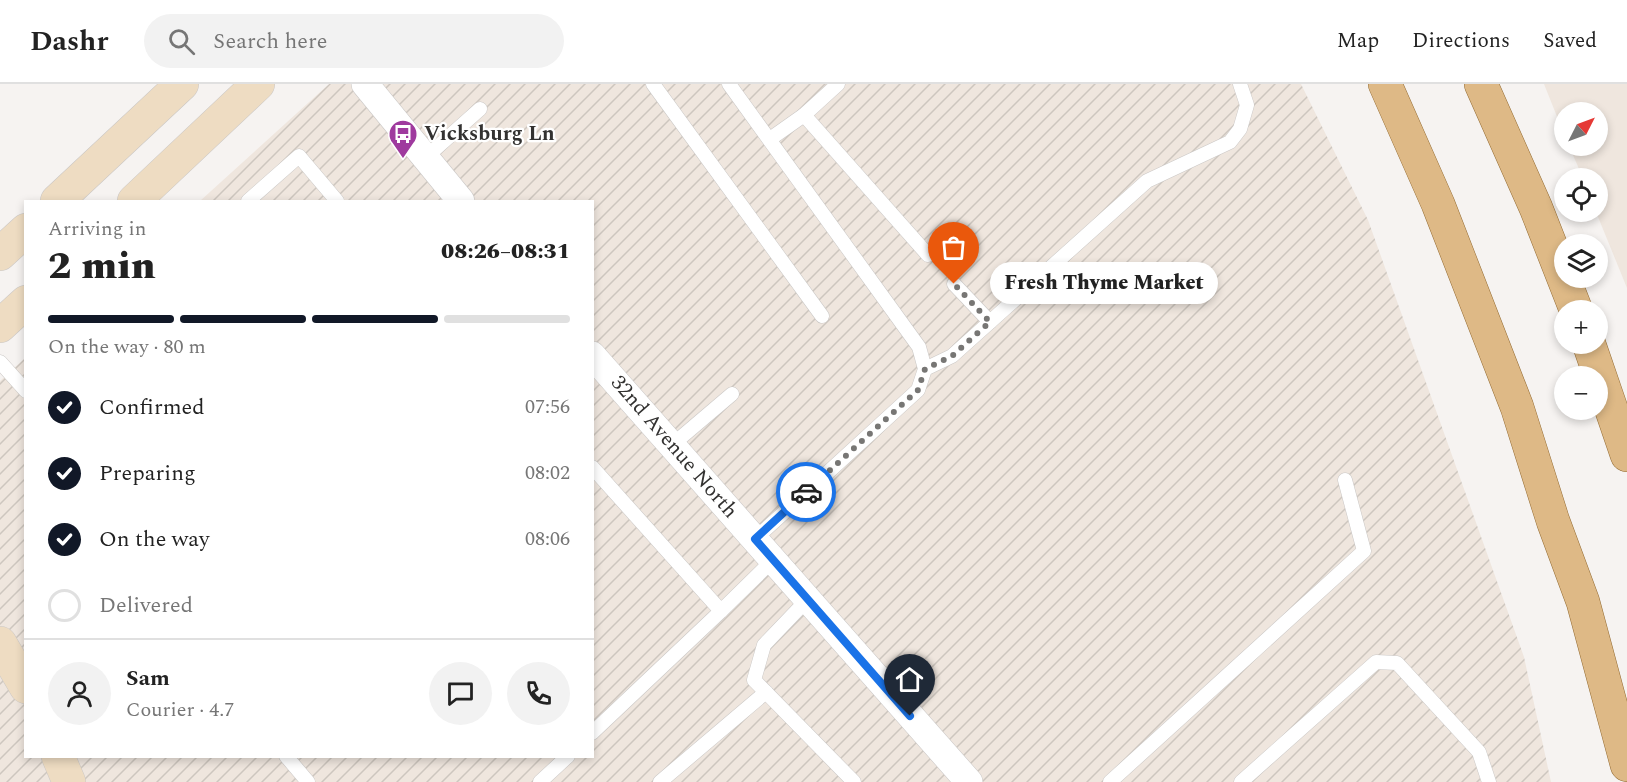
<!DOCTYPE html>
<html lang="en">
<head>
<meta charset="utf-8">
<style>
	body { margin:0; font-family:Spectral,serif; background:#f2f2f2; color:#222; height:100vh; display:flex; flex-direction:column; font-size:22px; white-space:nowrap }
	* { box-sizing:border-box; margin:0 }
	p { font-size:20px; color:#767676 }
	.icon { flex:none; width:33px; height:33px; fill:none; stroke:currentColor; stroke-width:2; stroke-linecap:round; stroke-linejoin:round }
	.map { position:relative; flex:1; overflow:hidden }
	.side { position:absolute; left:24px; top:116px; width:570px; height:558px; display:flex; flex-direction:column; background:#fff; border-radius:0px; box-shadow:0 3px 9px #0003 }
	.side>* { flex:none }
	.needle { width:39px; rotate:48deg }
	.controls { position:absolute; left:1554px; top:18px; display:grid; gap:12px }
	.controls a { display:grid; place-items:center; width:54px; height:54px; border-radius:50%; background:#fff; box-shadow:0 3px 9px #0003; font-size:30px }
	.pin { position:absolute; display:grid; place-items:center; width:51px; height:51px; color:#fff; margin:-62px -26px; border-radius:50% 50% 50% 0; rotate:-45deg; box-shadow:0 0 6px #0007 }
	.pin .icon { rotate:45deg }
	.courier { position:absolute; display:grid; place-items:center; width:60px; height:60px; margin:-30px; border:4px solid #1a73e8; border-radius:50%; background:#fff; color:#222; box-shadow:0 2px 8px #0007 }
	.bubble { position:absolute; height:42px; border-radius:21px; background:#fff; box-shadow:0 3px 9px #0003; font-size:20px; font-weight:800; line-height:42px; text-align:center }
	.overview em { font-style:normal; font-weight:800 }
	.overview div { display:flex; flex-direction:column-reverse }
	.overview { display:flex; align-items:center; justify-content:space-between; height:102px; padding:0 24px }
	h1 { font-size:39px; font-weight:800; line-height:45px }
	.bar { display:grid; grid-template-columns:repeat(4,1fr); gap:9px 6px; align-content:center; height:72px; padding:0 24px }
	.bar i { height:8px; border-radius:4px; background:#e0e0e0 }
	.bar .selected { background:#111827 }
	.bar p { grid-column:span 4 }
	.line { display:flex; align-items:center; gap:15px; padding:0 24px; border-top:2px solid #e0e0e0 }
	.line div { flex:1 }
	.round { display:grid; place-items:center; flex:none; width:63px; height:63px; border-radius:32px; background:#f2f2f2 }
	ol { padding:0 24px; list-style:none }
	li { display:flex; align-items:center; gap:18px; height:66px }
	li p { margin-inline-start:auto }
	li .icon { padding:6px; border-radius:50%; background:#111827; color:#fff; stroke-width:4 }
	li:last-child { color:#767676 }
	li i { width:33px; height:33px; border:3px solid #e0e0e0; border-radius:50% }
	header { display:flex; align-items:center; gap:36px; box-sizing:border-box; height:84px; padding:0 30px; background:#fff; border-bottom:2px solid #e0e0e0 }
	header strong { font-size:28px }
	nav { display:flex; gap:33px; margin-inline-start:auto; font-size:21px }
	.search { width:420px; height:54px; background:#f2f2f2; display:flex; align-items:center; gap:15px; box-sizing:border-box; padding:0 21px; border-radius:33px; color:#767676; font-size:22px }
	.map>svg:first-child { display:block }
	.built { fill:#efe6de }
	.industrial { fill:url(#industrial-furrows) }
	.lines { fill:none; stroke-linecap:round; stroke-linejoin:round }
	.lane-casing { stroke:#cbc8c6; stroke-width:15 }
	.street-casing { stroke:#cbc8c6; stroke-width:28 }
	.secondary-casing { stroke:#cbc8c6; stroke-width:34 }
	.primary-casing { stroke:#946c34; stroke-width:34 }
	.lane { stroke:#fff; stroke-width:14 }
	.street { stroke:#fff; stroke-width:27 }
	.secondary { stroke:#eedcc2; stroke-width:33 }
	.primary { stroke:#deb986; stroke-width:33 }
	.done { stroke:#777674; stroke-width:6; stroke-dasharray:0 10.8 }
	.route { stroke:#1a73e8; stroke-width:8 }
	.labels { text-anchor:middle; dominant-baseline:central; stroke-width:4.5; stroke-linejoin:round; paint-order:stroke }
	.poi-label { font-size:21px; font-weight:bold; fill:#333231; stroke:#fff; text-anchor:start }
	.street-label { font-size:21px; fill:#333231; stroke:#fff }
</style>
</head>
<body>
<header>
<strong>Dashr</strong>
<div class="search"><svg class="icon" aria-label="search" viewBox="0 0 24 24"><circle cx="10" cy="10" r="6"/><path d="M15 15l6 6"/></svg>Search here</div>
<nav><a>Map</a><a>Directions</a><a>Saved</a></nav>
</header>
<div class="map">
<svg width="1627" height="698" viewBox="0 0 1627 698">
	<defs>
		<pattern id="industrial-furrows" width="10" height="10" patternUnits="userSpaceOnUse" patternTransform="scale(1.5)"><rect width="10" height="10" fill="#efe6de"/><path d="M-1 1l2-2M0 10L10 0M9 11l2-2" fill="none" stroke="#cdc6bf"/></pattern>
	</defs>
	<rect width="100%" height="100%" fill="#f6f3f1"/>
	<polygon class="built" points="1544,0 1627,0 1627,204 1596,128 1598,128 1598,94 1583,94 1569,62 1598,62 1598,28 1564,28 1564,50"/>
	<polygon class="industrial" points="329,0 1301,0 1368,136 1524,573 1551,698 0,698 0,297 25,274 26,672 592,672 592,117 200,117"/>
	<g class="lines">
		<g class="lane-casing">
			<g id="lane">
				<polyline points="653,0 822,232"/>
				<polyline points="729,0 919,263 925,285 918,306 755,455"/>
				<polyline points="804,31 928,171"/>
				<polyline points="770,55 804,31 838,0"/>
				<polyline points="425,74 480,25"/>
				<polyline points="248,117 299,72 337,117"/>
				<polyline points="954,200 990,238"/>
				<polyline points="0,278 26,307"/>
				<polyline points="925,285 952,272 1147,97 1230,58 1240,45 1247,21 1240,0"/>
				<polyline points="672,361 732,310"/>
				<polyline points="592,383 721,527 773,476"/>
				<polyline points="808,515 764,561 754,596 854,698"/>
				<polyline points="592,649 721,527"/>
				<polyline points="286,672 308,698"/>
				<polyline points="540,698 568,672"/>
				<polyline points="660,698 766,608"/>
				<polyline points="1110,698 1364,467 1345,396"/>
				<polyline points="1241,698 1376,578 1397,579 1479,668 1489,698"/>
			</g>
		</g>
		<g class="street-casing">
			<g id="street">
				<polyline points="365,0 461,117"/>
				<polyline points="592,271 969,698"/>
			</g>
		</g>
		<g class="secondary-casing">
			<g id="secondary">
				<polyline points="57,117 182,0"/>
				<polyline points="134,117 258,0"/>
				<polyline points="0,170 26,146"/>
				<polyline points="0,242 26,218"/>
				<polyline points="0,559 26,603"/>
				<polyline points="58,672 69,698"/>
			</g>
		</g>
		<g class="primary-casing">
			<g id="primary">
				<polyline points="1385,0 1438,120 1517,323 1553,437 1583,518 1627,681"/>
				<polyline points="1481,0 1536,124 1576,226"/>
				<polyline points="1589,260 1627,371"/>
			</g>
		</g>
		<use href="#lane" class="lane"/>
		<use href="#street" class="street"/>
		<use href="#secondary" class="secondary"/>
		<use href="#primary" class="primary"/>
	</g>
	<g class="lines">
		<polyline class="done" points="806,408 918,306 925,285 952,272 990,238 954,200"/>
		<polyline class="route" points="806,408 755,455 910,632"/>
	</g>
	<defs>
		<g id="bus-pin" transform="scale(1.5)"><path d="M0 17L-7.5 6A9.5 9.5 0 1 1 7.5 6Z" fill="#9f3a9e" stroke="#fff"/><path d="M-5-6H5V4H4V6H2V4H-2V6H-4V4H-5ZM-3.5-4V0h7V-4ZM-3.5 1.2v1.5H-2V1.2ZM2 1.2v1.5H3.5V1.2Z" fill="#fff"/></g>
	</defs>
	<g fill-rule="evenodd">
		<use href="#bus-pin" x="403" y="50"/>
	</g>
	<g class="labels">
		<g class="poi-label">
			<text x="424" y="50">Vicksburg Ln</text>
		</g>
		<g class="street-label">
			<text transform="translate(674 363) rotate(49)">32nd Avenue North</text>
		</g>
	</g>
</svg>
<div class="controls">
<a><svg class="needle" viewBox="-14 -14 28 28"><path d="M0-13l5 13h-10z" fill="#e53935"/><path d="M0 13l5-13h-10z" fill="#767676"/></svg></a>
<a><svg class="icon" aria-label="locate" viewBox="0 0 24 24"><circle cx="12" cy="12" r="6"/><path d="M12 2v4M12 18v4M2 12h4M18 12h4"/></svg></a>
<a><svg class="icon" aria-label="layers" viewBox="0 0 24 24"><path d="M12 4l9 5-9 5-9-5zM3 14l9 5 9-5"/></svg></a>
<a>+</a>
<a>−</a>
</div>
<div class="pin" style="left:954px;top:200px;background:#ea580c"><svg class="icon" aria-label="bag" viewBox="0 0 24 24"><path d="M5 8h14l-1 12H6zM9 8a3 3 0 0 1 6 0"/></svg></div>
<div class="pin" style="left:910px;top:632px;background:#1f2937"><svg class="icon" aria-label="home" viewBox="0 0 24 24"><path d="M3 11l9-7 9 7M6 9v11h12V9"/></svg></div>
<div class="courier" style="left:806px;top:408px"><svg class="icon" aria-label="car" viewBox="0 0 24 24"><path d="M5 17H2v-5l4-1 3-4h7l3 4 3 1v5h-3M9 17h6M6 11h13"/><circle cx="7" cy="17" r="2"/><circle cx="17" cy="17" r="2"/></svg></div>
<div class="bubble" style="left:990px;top:178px;width:228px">Fresh Thyme Market</div>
<section class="side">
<div class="overview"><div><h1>2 min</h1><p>Arriving in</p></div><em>08:26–08:31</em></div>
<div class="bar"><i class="selected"></i><i class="selected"></i><i class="selected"></i><i></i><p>On the way · 80 m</p></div>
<ol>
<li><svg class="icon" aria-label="check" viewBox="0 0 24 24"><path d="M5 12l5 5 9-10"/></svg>Confirmed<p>07:56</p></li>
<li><svg class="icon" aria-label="check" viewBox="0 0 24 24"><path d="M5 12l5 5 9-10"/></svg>Preparing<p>08:02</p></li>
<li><svg class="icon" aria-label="check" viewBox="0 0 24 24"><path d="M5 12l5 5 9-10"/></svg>On the way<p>08:06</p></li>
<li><i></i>Delivered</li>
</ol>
<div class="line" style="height:108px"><a class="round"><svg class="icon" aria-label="person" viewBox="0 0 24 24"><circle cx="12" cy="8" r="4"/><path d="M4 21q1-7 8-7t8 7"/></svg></a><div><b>Sam</b><p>Courier · 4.7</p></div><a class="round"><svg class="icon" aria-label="chat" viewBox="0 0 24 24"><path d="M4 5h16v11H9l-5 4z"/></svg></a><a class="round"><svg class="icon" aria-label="phone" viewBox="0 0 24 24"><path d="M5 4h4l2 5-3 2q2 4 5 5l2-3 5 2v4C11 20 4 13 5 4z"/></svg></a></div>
</section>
</div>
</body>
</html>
